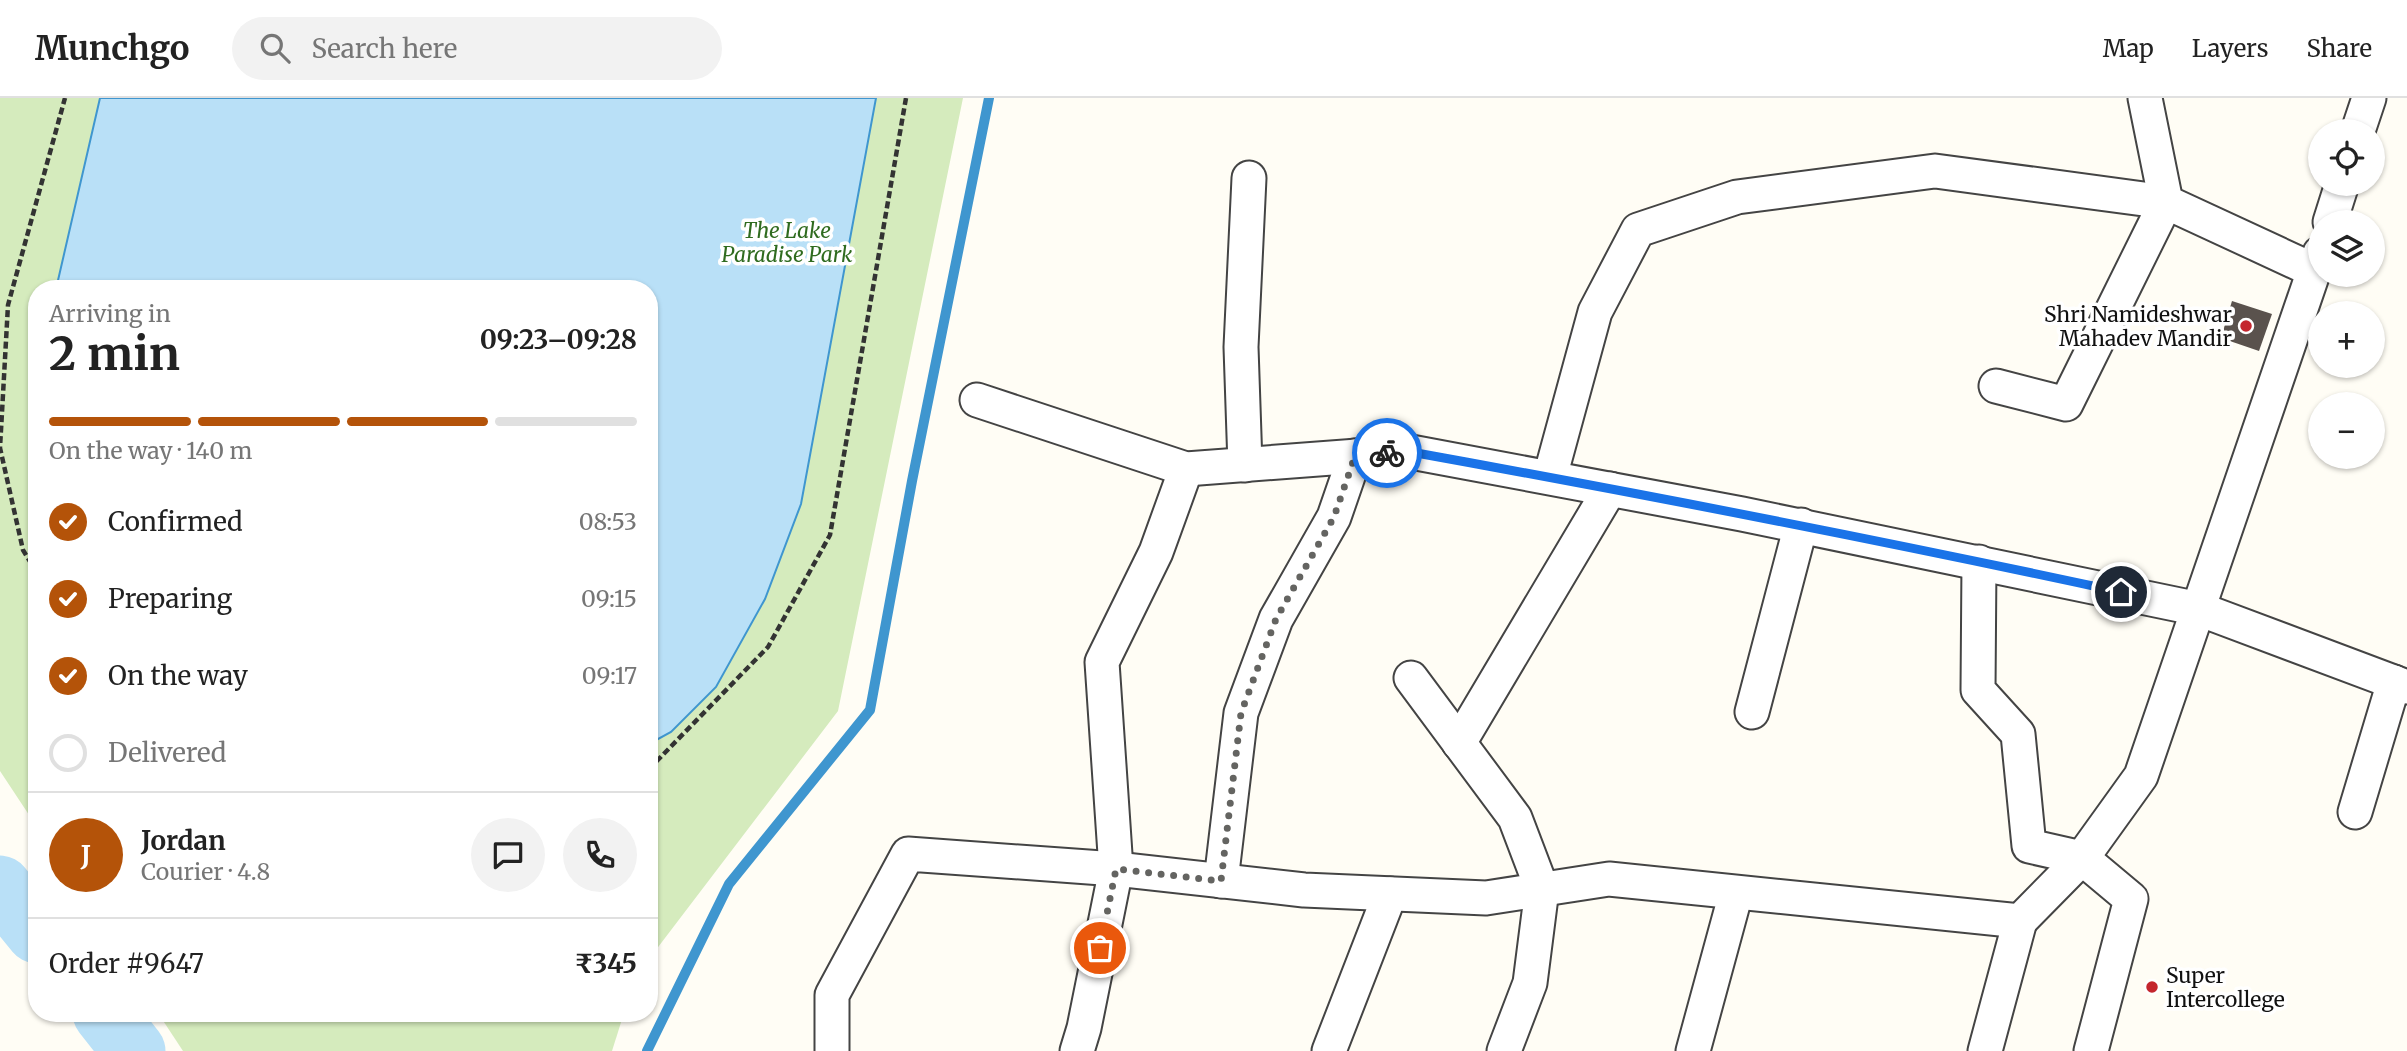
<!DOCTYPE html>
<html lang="en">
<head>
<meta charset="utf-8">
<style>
	body { margin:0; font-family:Merriweather,serif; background:#f2f2f2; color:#222; height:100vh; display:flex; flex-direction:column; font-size:26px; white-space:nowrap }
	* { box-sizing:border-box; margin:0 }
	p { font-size:23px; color:#767676 }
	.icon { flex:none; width:38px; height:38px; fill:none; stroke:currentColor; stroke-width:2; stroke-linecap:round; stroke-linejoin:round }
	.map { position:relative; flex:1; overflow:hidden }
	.sheet { position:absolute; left:28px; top:182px; width:630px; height:742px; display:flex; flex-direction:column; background:#fff; border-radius:28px; box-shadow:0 2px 5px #0004 }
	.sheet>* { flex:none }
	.tools { position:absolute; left:2308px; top:21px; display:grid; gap:14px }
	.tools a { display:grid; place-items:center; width:77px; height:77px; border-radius:50%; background:#fff; box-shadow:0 2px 5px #0004; font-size:35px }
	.pin { position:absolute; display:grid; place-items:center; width:60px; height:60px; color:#fff; margin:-30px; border:4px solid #fff; border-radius:50%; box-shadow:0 2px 7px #0007 }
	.courier { position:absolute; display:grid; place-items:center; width:70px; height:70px; margin:-35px; border:5px solid #1a73e8; border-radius:50%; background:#fff; color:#222; box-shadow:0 2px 9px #0007 }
	.head em { font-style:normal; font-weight:700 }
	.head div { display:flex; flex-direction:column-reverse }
	.head { display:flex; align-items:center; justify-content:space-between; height:119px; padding:0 21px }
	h1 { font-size:46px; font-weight:700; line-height:52px }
	.bar { display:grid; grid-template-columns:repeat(4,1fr); gap:10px 7px; align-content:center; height:84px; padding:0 21px }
	.bar i { height:9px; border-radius:5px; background:#e0e0e0 }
	.bar .active { background:#b45309 }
	.bar p { grid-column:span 4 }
	.line { display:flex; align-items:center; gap:18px; padding:0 21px; border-top:2px solid #e0e0e0 }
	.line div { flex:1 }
	.round { display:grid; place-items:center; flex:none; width:74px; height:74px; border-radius:37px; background:#f2f2f2 }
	ol { padding:0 21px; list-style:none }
	li { display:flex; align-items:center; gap:21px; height:77px }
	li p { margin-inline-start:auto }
	li .icon { padding:7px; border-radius:50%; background:#b45309; color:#fff; stroke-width:4 }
	li:last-child { color:#767676 }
	li i { width:38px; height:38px; border:4px solid #e0e0e0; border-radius:50% }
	header { display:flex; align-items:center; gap:42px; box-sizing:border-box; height:98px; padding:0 35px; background:#fff; border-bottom:2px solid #e0e0e0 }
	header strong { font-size:33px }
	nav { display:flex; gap:38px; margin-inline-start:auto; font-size:24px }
	.search { width:490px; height:63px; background:#f2f2f2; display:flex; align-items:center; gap:18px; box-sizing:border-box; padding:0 24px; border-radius:38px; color:#767676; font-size:26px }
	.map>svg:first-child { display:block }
	.green { fill:#d5ebbd }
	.water { fill:#b9e0f7; stroke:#3f96cf; stroke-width:2 }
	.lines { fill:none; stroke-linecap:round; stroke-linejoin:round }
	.stream { stroke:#3f96cf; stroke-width:10 }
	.river { stroke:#b9e0f7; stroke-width:63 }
	.building { fill:#5a524d }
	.street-casing { stroke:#444; stroke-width:37 }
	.path { stroke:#333; stroke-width:4.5; stroke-dasharray:7 3.5; stroke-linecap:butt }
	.street { stroke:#fff; stroke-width:33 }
	.done { stroke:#646461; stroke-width:7; stroke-dasharray:0 12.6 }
	.route { stroke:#1a73e8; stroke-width:9 }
	.poi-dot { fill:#c4262e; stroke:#fff; stroke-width:2.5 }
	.labels { text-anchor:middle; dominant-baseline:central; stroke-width:7; stroke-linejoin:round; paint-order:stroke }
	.park-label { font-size:21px; font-style:italic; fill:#2f6b1f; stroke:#fff }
	.poi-label { font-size:21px; fill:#111; stroke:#fff; text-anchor:end }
</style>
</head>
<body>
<header>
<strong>Munchgo</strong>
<div class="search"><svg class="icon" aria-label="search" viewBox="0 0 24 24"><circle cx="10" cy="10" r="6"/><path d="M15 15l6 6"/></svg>Search here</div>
<nav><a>Map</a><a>Layers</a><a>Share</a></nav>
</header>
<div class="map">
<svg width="2407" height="953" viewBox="0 0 2407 953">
	<rect width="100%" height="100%" fill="#fffdf5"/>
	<g class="green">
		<polygon points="0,0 963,0 838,613 649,861 649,191 37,191 37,729 0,673"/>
		<polygon points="158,915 624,915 612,953 183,953"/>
	</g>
	<polygon class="water" points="100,0 876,0 801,406 765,501 716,589 671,634 649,646 649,191 56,191"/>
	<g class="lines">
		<polyline class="stream" points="647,953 729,786 870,612 912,383 989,0"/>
		<g class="river">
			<polyline points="0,789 37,834"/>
			<polyline points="104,915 134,953"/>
		</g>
	</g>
	<polygon class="building" points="2232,203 2272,216 2259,253 2221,240"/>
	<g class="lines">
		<g class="street-casing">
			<g id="street">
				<polyline points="2145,0 2166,104 2315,173"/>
				<polyline points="2358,33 2369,0"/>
				<polyline points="2330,124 2342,86"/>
				<polyline points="977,302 1186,371 1411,354 1742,416 2199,511 2407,589"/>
				<polyline points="1245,367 1241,249 1249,80"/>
				<polyline points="1550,379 1595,214 1638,132 1737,99 1935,73 2166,104 2066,306 1996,288"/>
				<polyline points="1979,464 1978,592 2018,636 2029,748 2082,760 2131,801 2091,953"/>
				<polyline points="1411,580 1515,720 1542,791 1530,885 1504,953"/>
				<polyline points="1752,614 1801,427"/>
				<polyline points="1459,645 1610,391"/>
				<polyline points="2355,714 2394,584"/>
				<polyline points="1221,783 1241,615 1276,521 1334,419 1355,358"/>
				<polyline points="832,953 832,897 908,756 1116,771 1304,792 1486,800 1609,781 2020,823 2082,760 2141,678 2320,155"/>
				<polyline points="1077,953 1084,930 1116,771 1102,564 1156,454 1186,371"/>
				<polyline points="1329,953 1390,796"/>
				<polyline points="1693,953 1736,795"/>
				<polyline points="1985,953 2020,823"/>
			</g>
		</g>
		<g class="path">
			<polyline points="37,475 23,452 0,350 8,207 65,0"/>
			<polyline points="649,671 768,549 830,437 906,0"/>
		</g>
		<use href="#street" class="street"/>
	</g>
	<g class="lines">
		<polyline class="done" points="1100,850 1116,771 1221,783 1241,615 1276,521 1334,419 1355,358 1387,355"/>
		<path class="route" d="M 1387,355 L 1411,354 C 1649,397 1885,443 2121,494"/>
	</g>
	<g class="poi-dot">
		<circle cx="2246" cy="228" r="7"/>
		<circle cx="2152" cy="889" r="7"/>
	</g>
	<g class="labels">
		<g class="park-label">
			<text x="787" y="132">The Lake<tspan x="787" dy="24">Paradise Park</tspan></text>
		</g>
		<g class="poi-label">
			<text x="2232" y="216">Shri Namideshwar<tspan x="2232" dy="24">Mahadev Mandir</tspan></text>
			<text x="2166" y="877" text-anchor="start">Super<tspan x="2166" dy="24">Intercollege</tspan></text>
		</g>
	</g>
</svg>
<div class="tools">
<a><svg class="icon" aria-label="locate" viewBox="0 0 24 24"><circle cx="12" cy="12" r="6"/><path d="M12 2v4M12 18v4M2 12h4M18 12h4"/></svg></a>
<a><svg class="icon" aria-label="layers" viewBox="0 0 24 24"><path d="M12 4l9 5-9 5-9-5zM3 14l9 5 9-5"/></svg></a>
<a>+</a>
<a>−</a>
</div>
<div class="pin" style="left:1100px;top:850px;background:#ea580c"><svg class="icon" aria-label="bag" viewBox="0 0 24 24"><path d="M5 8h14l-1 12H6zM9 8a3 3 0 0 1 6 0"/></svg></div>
<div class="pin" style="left:2121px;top:494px;background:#1f2937"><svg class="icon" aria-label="home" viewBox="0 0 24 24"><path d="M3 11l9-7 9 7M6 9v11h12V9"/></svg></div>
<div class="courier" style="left:1387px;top:355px"><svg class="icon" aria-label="bike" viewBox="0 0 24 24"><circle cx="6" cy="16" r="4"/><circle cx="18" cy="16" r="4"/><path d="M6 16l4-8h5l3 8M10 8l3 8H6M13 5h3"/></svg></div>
<section class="sheet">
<div class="head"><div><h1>2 min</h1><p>Arriving in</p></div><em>09:23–09:28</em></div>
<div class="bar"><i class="active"></i><i class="active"></i><i class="active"></i><i></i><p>On the way · 140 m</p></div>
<ol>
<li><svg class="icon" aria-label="check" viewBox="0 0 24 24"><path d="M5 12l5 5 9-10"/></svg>Confirmed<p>08:53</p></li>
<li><svg class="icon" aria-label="check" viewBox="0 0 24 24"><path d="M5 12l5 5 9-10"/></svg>Preparing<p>09:15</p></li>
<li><svg class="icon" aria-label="check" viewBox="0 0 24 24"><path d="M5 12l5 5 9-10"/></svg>On the way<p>09:17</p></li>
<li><i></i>Delivered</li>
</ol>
<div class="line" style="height:126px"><b class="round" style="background:#b45309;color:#fff">J</b><div><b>Jordan</b><p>Courier · 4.8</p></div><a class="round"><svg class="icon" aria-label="chat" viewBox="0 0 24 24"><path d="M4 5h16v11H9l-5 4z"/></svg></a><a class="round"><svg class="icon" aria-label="phone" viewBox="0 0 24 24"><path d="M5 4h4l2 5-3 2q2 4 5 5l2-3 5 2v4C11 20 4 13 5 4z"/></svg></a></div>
<div class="line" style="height:91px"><div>Order #9647</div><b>₹345</b></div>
</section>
</div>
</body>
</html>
